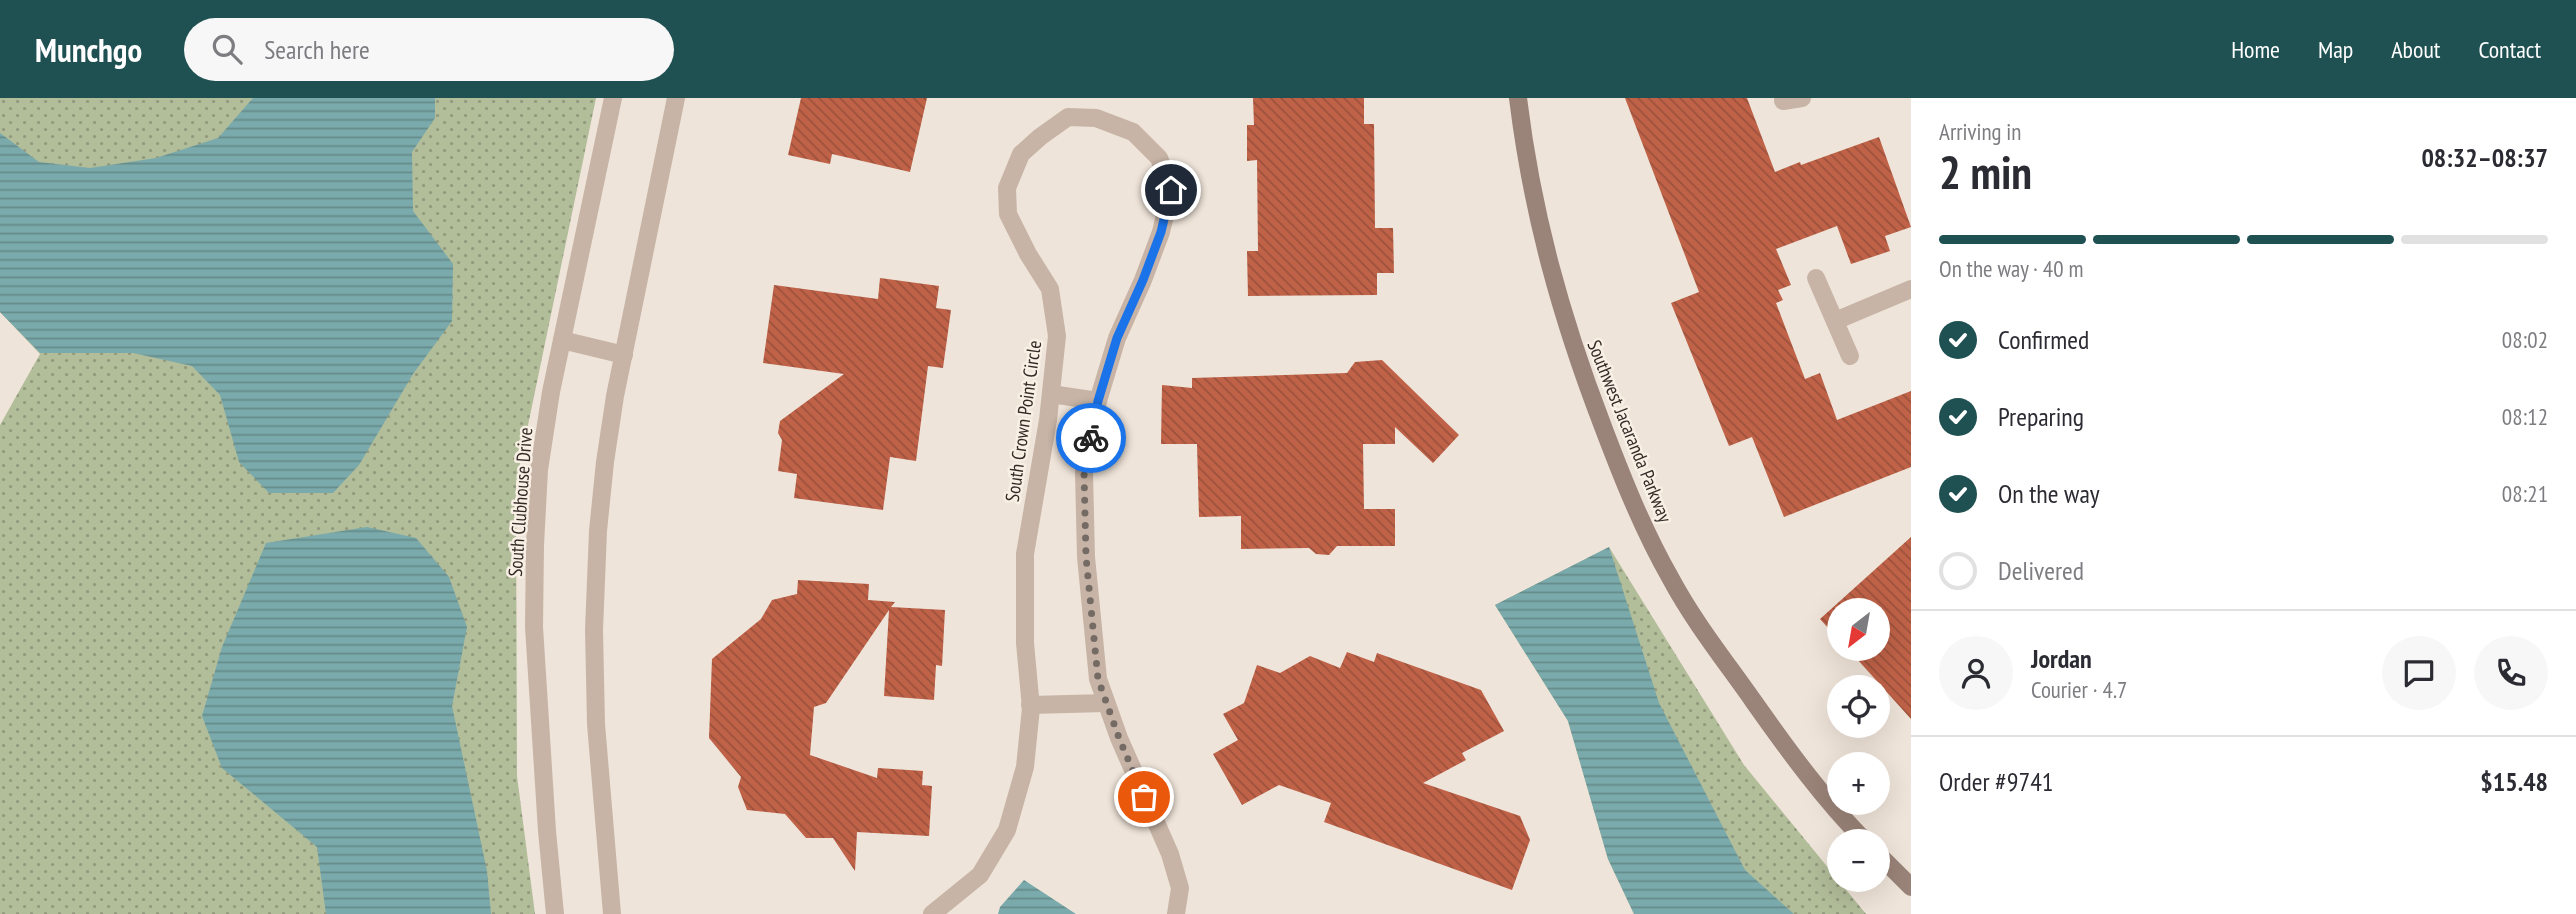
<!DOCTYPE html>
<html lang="en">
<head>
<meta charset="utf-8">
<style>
	body { margin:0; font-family:"PT Sans Narrow",sans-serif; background:#f7f7f7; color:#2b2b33; height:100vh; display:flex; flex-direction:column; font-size:26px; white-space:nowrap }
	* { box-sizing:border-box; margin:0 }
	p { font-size:23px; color:#7c7c81 }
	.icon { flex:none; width:38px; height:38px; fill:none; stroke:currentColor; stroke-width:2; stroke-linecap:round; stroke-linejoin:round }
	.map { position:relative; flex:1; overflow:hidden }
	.side { display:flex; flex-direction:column; background:#fff; width:665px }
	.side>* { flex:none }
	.needle { width:46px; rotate:211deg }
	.tools { position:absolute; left:1827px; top:500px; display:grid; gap:14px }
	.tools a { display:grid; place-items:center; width:63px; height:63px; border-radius:50%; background:#fff; box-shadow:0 7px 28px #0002; font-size:35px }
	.pin { position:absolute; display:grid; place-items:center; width:60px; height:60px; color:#fff; margin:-30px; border:4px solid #fff; border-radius:50%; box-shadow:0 2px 7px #0007 }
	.courier { position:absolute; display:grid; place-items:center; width:70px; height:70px; margin:-35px; border:5px solid #1a73e8; border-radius:50%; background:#fff; color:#222; box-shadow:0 2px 9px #0007 }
	.headline em { font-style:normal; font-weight:700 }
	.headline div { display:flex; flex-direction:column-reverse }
	.headline { display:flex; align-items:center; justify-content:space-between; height:119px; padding:0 28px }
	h1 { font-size:46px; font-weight:700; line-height:52px }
	.bar { display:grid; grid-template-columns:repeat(4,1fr); gap:10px 7px; align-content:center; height:84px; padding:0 28px }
	.bar i { height:9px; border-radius:5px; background:#e1e1e2 }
	.bar .selected { background:#1f5052 }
	.bar p { grid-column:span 4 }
	.line { display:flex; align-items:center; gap:18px; padding:0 28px; border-top:2px solid #e1e1e2 }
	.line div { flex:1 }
	.round { display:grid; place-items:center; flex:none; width:74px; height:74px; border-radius:37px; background:#f7f7f7 }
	ol { padding:0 28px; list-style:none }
	li { display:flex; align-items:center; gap:21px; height:77px }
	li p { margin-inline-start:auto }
	li .icon { padding:7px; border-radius:50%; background:#1f5052; color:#fff; stroke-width:4 }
	li:last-child { color:#7c7c81 }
	li i { width:38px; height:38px; border:4px solid #e1e1e2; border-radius:50% }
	header { display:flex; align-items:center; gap:42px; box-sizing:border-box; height:98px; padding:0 35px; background:#1f5052; color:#fff }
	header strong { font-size:33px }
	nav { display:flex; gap:38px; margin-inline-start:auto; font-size:24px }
	.search { width:490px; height:63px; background:#f7f7f7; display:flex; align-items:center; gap:18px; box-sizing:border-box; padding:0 24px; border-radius:38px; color:#7c7c81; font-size:26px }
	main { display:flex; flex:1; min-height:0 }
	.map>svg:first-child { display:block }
	.green { fill:url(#green-dots) }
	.water { fill:url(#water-rules) }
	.building { fill:url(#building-back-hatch) }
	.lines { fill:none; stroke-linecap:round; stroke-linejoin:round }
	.lane { stroke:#c7b4a6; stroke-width:18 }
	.street { stroke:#c7b4a6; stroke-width:18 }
	.secondary { stroke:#9a8378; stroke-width:18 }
	.done { stroke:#756b65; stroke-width:7; stroke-dasharray:0 12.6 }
	.route { stroke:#1a73e8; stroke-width:9 }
	.labels { text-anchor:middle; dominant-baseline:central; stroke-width:5; stroke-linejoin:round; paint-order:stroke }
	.street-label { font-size:19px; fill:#332a26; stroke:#f8efe5 }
</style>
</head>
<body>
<header>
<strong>Munchgo</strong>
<div class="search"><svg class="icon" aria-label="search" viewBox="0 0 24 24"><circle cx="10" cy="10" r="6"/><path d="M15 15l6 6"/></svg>Search here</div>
<nav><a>Home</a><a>Map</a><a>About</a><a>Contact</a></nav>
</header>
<main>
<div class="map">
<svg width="1911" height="816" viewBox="0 0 1911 816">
	<defs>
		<pattern id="green-dots" width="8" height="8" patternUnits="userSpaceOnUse" patternTransform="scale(1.75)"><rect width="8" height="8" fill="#b2bd9a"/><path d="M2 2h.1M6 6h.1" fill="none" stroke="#919a7d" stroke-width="1.8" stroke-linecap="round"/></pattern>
		<pattern id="water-rules" width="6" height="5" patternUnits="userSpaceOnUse" patternTransform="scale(1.75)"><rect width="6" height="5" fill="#7aaaab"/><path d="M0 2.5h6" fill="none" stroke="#658b8b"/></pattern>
		<pattern id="building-back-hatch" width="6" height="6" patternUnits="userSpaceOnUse" patternTransform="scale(1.75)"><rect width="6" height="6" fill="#bf6248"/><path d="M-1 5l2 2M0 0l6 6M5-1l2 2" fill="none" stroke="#9c513c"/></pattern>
	</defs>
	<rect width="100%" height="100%" fill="#efe4d9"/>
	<g class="green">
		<polygon points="0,0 596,0 516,385 517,678 535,816 0,816 0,327 40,256 0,214"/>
		<polygon points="1609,449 1744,667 1866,816 1634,816 1608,761 1568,623 1495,507"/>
	</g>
	<g class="water">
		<polygon points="253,0 435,0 435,20 412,54 413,113 453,166 452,223 413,276 359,367 333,395 269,395 239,364 220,297 192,268 133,255 40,255 0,214 0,35 39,64 90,70 156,60 218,40"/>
		<polygon points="367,429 416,440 449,479 467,529 452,608 487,773 491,816 326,816 317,749 222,670 202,618 222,549 266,445"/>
		<polygon points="1609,449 1659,605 1745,772 1794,816 1634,816 1608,761 1568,623 1495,507"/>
		<polygon points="1024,782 1076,816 998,816 1000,809"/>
	</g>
	<g class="building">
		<polygon points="801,0 927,0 910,74 832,56 830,66 788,57"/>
		<polygon points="1253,0 1364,0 1364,26 1374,26 1375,130 1393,130 1394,175 1377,175 1377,197 1248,198 1247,153 1258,153 1257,62 1247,63 1247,27 1254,27"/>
		<polygon points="1625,0 1747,0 1775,74 1800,64 1801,67 1879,39 1911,129 1885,138 1890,153 1851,166 1837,128 1776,151 1791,187 1778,192 1783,202 1776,205 1805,281 1820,275 1837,322 1911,293 1911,369 1784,419 1752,339 1729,348 1671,205 1699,194"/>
		<polygon points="880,180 939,188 936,210 951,212 943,270 928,268 916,363 890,359 883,412 794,400 797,376 778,373 782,342 778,335 780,323 844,276 763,265 774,187 878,201"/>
		<polygon points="1382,262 1459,337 1433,365 1395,329 1395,346 1363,346 1364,411 1395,411 1395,448 1337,448 1329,457 1316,456 1309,450 1241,451 1241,418 1199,419 1197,346 1161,346 1162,287 1192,290 1192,280 1347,275 1355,264"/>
		<polygon points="1911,439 1911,621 1848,551 1878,551 1878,513 1839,513 1839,542 1820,521"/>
		<polygon points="798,482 869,486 868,502 895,504 891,509 945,512 942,568 936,567 934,602 884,598 889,512 826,605 814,609 810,657 877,680 878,670 923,673 922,687 932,688 929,738 857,734 855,773 833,740 806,740 785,716 747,712 738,689 741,679 709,640 712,561 761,521 772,502 797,496"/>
		<polygon points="1347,554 1374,564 1377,555 1481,592 1504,633 1462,655 1466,662 1423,685 1520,718 1530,742 1512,792 1324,724 1331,705 1279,687 1242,707 1213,656 1238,642 1223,616 1244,605 1257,567 1280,575 1310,558 1340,570"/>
	</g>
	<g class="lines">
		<g class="lane">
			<polyline points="1783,0 1783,3 1802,0"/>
			<polyline points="1816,180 1850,258"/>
			<polyline points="1835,223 1911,191"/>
			<polyline points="562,242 624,257"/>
			<polyline points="1051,296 1098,303"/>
			<polyline points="1030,607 1106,605"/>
		</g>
		<g class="street">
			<polyline points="555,816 547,733 534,529 535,447 539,372 551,294 613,0"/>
			<polyline points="612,816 596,626 594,532 598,433 605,364 615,298 676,0"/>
			<polyline points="932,816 980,777 1007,732 1025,669 1031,610 1025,545 1025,456 1048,322 1057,238 1050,191 1028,156 1008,116 1007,90 1021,56 1040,39 1068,19 1096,20 1133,34 1159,60 1171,92 1161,134 1143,182 1117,240 1098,303 1084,374 1086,459 1098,581 1119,640 1170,756 1180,790 1176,816"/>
		</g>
		<g class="secondary">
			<path d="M 1518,0 C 1532,115 1561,219 1602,326 C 1622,379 1643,432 1671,481 C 1694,524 1726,564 1754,604 C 1788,652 1824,702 1866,744"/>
			<polyline points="1878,756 1911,789"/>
		</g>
	</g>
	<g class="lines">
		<polyline class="done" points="1091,340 1084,374 1086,459 1098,581 1119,640 1144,699"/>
		<polyline class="route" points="1091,340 1098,303 1117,240 1143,182 1161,134 1171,92"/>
	</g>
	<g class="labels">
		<g class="street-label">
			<text transform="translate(1023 323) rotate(-82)">South Crown Point Circle</text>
			<text transform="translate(1630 333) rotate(68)">Southwest Jacaranda Parkway</text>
			<text transform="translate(520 404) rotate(-86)">South Clubhouse Drive</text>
		</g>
	</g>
</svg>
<div class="tools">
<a><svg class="needle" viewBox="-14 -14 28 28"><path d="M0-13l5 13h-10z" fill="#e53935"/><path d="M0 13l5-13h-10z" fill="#7c7c81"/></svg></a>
<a><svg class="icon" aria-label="locate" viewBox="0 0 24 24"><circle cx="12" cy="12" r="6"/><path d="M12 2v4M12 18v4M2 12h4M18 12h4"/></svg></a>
<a>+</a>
<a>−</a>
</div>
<div class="pin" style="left:1144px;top:699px;background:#ea580c"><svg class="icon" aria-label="bag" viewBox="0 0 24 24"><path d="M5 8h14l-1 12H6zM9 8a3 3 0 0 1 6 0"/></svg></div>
<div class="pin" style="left:1171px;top:92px;background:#1f2937"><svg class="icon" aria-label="home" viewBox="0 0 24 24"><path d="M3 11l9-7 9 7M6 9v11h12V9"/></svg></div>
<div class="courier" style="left:1091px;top:340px"><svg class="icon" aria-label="bike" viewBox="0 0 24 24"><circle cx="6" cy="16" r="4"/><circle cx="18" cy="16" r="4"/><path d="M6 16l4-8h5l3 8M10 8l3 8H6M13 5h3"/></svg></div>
</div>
<section class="side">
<div class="headline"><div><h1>2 min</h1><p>Arriving in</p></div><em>08:32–08:37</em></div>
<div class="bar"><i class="selected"></i><i class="selected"></i><i class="selected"></i><i></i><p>On the way · 40 m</p></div>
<ol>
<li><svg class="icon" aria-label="check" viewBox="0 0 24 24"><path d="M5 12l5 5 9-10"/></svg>Confirmed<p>08:02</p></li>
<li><svg class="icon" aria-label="check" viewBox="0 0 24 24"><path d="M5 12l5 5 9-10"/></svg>Preparing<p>08:12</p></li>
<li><svg class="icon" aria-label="check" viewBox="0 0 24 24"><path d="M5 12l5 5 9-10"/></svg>On the way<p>08:21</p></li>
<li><i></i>Delivered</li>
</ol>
<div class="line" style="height:126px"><a class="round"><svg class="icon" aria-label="person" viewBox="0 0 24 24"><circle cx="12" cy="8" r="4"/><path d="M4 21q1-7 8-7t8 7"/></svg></a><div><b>Jordan</b><p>Courier · 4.7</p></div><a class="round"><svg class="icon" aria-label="chat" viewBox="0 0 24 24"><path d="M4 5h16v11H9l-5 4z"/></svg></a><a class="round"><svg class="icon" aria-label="phone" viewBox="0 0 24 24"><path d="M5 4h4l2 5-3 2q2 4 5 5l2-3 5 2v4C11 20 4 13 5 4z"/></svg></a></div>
<div class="line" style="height:91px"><div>Order #9741</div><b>$15.48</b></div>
</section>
</main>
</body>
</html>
